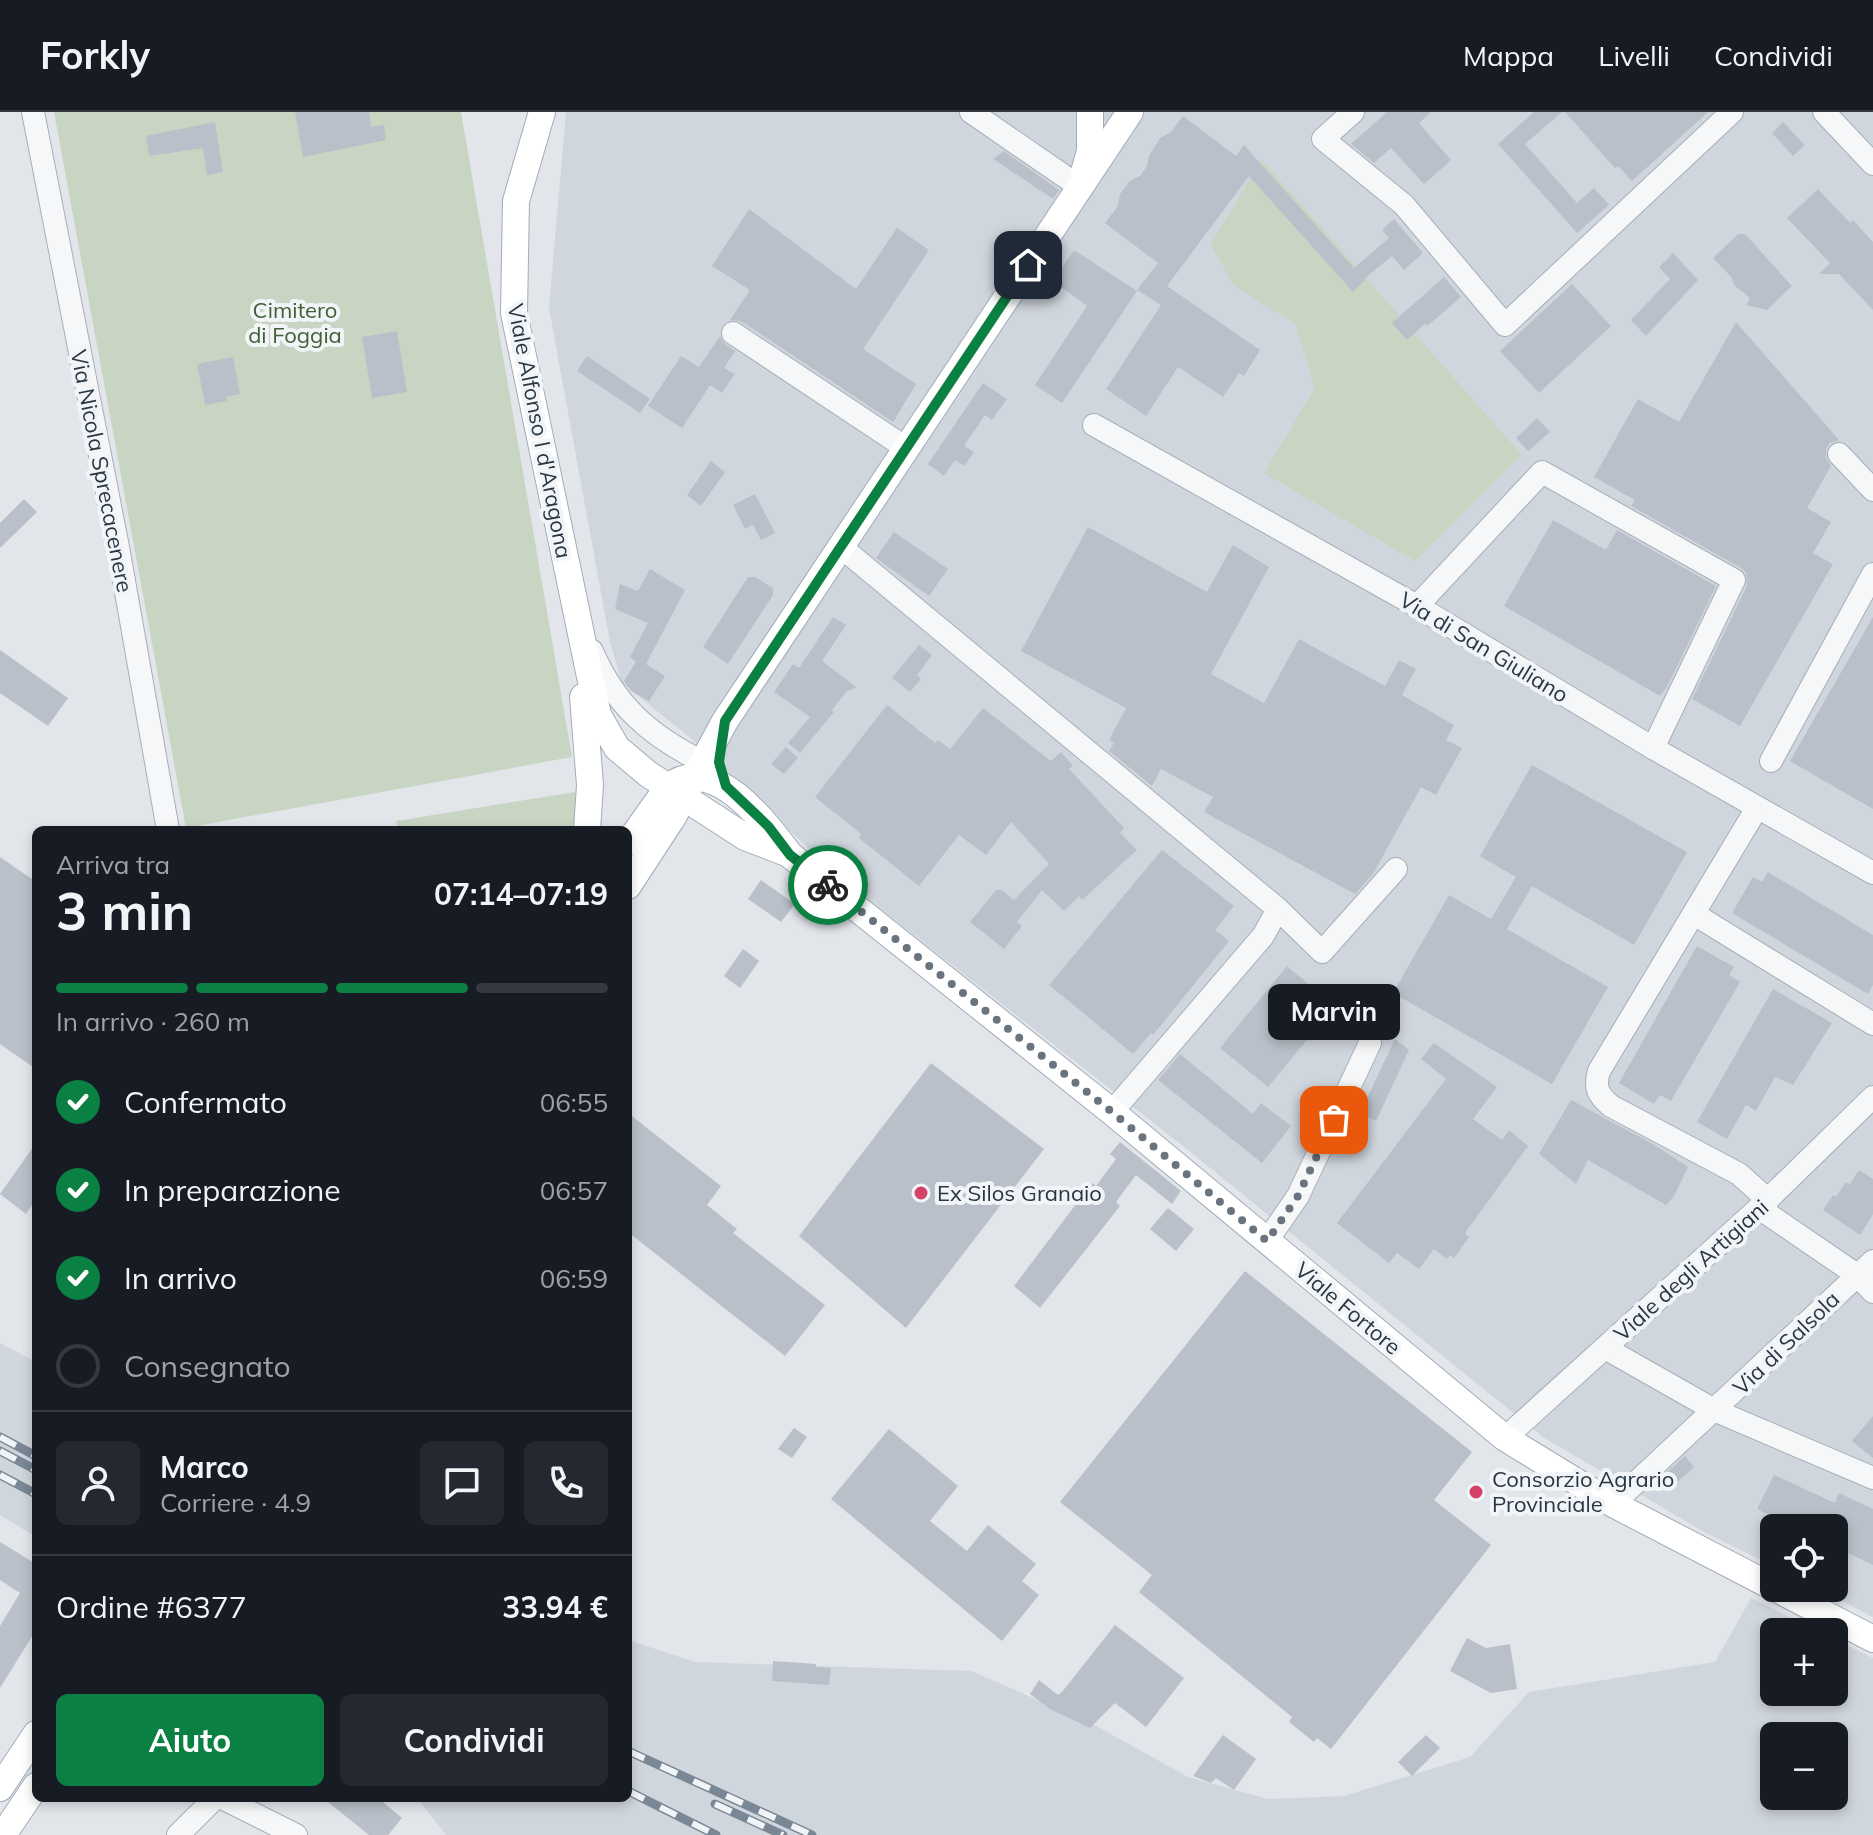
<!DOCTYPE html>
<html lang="it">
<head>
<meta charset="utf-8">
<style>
	body { margin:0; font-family:Mulish,sans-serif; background:#242831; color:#f1f3f6; height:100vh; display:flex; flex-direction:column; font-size:30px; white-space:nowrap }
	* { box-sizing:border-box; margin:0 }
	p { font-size:26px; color:#9ea1a6 }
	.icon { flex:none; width:44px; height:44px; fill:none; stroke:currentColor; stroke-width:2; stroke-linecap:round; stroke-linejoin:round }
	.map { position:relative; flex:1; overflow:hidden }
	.sheet { position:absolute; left:32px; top:714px; width:600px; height:976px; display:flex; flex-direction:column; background:#171b24; border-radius:12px; box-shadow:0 4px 12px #0003 }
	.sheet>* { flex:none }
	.tools { position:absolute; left:1760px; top:1402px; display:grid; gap:16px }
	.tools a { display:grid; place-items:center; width:88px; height:88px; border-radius:12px; background:#171b24; box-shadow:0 4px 12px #0003; font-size:40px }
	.pin { position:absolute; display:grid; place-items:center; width:68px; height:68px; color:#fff; margin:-34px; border-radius:16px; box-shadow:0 4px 12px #0006 }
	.courier { position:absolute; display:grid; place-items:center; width:80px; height:80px; margin:-40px; border:6px solid #0b8043; border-radius:50%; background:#fff; color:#222; box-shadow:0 2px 10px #0007 }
	.bubble { position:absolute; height:56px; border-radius:12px; background:#171b24; box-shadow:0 4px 12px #0003; font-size:26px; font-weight:700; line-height:56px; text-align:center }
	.headline em { font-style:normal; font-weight:700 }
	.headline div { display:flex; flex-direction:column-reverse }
	.headline { display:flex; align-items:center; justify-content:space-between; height:136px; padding:0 24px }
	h1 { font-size:52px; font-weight:700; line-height:60px }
	.bar { display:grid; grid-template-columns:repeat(4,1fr); gap:12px 8px; align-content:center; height:96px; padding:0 24px }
	.bar i { height:10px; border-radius:6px; background:#363941 }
	.bar .on { background:#0b8043 }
	.bar p { grid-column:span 4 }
	.line { display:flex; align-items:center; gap:20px; padding:0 24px; border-top:2px solid #363941 }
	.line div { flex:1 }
	.round { display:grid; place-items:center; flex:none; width:84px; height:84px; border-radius:12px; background:#242831 }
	ol { padding:0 24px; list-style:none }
	li { display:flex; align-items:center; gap:24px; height:88px }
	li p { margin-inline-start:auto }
	li .icon { padding:8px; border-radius:50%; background:#0b8043; color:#fff; stroke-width:4 }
	li:last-child { color:#9ea1a6 }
	li i { width:44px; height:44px; border:4px solid #363941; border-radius:50% }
	.cta { display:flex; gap:16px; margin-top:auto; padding:16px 24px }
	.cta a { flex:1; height:92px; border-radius:12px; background:#0b8043; color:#fff; font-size:32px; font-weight:700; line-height:92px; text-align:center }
	.cta a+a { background:#242831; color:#f1f3f6 }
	header { display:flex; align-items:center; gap:48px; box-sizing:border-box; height:112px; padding:0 40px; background:#171b24; border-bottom:2px solid #363941 }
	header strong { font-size:38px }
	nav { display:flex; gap:44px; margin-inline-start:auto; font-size:28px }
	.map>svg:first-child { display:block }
	.built { fill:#d0d6dd; fill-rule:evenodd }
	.green { fill:#c9d5c3 }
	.building { fill:#b9c0c9 }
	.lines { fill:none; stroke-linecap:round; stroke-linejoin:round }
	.minor-casing { stroke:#a7aeb6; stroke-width:24 }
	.major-casing { stroke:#a1acb7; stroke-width:28 }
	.minor { stroke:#f5f7f9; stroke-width:22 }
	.major { stroke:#fff; stroke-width:26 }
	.rail-casing { stroke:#7a8795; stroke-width:9 }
	.rail { stroke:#f2f5f8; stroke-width:6; stroke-dasharray:18; stroke-linecap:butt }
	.done { stroke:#6a747e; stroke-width:8; stroke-dasharray:0 14.4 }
	.route { stroke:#0b8043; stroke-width:10 }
	.poi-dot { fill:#d54267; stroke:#f2f5f8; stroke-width:3 }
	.labels { text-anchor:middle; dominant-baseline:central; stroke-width:8; stroke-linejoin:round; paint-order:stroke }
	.park-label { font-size:22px; fill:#426036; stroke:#f2f5f8 }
	.street-label { font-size:22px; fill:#293644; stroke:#f2f5f8 }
	.poi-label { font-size:22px; fill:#293644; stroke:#f2f5f8; text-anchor:start }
</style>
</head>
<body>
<header>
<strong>Forkly</strong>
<nav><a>Mappa</a><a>Livelli</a><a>Condividi</a></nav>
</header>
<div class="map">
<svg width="1873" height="1723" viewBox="0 0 1873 1723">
	<rect width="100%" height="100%" fill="#e2e6eb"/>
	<g class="built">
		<polygon points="566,0 1873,0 1873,1505 1816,1476 1834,1476 1834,1416 1774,1416 1774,1455 1704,1420 1543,1325 1183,1034 836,762 687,623 622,571 610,530 549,196"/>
		<polygon points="0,1231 36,1250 36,1425 0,1403"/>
		<path d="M 1751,1486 L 1820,1520 L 1774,1520 L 1774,1580 L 1834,1580 L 1834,1527 L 1873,1546 L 1873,1723 L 446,1723 L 417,1686 L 628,1686 L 628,1528 L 695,1550 L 971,1559 L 1091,1611 L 1188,1665 L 1268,1687 L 1344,1684 L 1470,1645 L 1529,1580 L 1715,1550 ZM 1774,1624 L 1834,1624 L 1834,1684 L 1774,1684 Z"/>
	</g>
	<g class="green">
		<polygon points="54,0 461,0 572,645 186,716"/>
		<polygon points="1262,48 1522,343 1415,449 1264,361 1315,276 1295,212 1235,174 1210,133"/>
		<polygon points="575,680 575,718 398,718 396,709"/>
	</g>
	<g class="building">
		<polygon points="295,0 369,0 371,15 384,13 386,28 303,45"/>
		<polygon points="1387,0 1431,0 1419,11 1451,48 1424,72 1391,36 1374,51 1351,32"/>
		<polygon points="1534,0 1562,0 1525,32 1577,91 1594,76 1609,93 1577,121 1498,32"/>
		<polygon points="1565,0 1708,0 1632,69 1618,54 1615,56"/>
		<polygon points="1183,4 1236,44 1244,33 1354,156 1389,126 1382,118 1394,107 1423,141 1404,158 1392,144 1364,167 1365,168 1353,180 1249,64 1167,174 1260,238 1244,264 1239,261 1223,285 1178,255 1146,304 1106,277 1161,193 1137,178 1158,151 1105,111 1118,94 1120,82 1130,69 1140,64 1147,54 1149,44 1160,26 1171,20"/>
		<polygon points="215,10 223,60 207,63 203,36 149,44 146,24"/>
		<polygon points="1783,10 1805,33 1793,44 1772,21"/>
		<polygon points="1004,39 1059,78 1053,87 993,47"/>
		<polygon points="1818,77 1850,111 1853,108 1873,130 1873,198 1839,162 1819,162 1830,151 1787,106"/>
		<polygon points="749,97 856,177 897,116 929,138 863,237 916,272 893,310 741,209 730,208 750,178 712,154"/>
		<polygon points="1738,122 1745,122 1792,174 1767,198 1746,193 1750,186 1734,173 1732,166 1713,146"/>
		<polygon points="1074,138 1137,179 1062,291 1035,273 1087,194 1053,169"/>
		<polygon points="1673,141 1698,168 1646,224 1631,208 1670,167 1659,155"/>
		<polygon points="1444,165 1461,185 1427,214 1425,212 1407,228 1392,211"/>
		<polygon points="1572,172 1611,214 1539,281 1500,239"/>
		<polygon points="1736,210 1839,328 1830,331 1826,337 1826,346 1831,354 1807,396 1831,410 1813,441 1833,452 1740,614 1692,587 1747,474 1746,461 1741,456 1631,394 1635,388 1594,365 1638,287 1679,310"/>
		<polygon points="397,219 407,280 372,286 362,225"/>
		<polygon points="720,224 725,232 735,239 724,256 735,262 722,281 710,273 682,316 648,294 681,244 699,255"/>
		<polygon points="587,244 650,287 640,301 577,259"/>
		<polygon points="233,245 240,282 227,285 227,289 205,293 197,252"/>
		<polygon points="983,271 1007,287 992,308 985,303 964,334 974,340 964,354 955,348 944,364 928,352"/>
		<polygon points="1537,306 1550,320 1528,339 1516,326"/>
		<polygon points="711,349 725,360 701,394 687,383"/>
		<polygon points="755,382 775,421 761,428 753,413 745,417 733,393"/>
		<polygon points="24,387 37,400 0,436 0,411"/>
		<polygon points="1553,408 1606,438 1617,418 1716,474 1667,575 1660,584 1504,494"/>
		<polygon points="1088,415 1207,480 1233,433 1269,455 1211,562 1264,591 1299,527 1385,574 1399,548 1416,557 1402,583 1454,613 1446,628 1462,636 1436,683 1421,675 1373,762 1355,782 1204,700 1213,685 1161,657 1152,674 1109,639 1114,631 1109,628 1126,596 1021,539"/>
		<polygon points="894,420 948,457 929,484 876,446"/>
		<polygon points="650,457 685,478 646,552 665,564 649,589 631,579 624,569 636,550 630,545 648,511 615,497 620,472 638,479"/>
		<polygon points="748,465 755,465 773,476 773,483 728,552 703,535"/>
		<polygon points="833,505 846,513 822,549 856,575 846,580 832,598 834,600 800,641 788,631 810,605 774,580 793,552 799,556"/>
		<polygon points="1873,505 1873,697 1790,649"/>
		<polygon points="919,533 932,543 917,563 921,567 910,580 892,566"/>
		<polygon points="0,538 68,586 48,614 0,581"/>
		<polygon points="887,593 935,631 938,628 950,637 983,596 1051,649 1061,640 1073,654 1069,657 1124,716 1120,721 1137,738 1082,788 1079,784 1064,799 1042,778 1017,810 1022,814 1004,837 970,810 996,778 1002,778 1014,788 1049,752 1011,710 986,743 959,723 919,774 859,726 861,722 815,685"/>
		<polygon points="786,635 798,646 784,662 771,652"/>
		<polygon points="1532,653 1687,740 1634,833 1532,774 1507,817 1608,875 1552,972 1393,881 1449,783 1491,807 1516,765 1480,744"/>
		<polygon points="1162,738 1234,794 1215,818 1229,829 1153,923 1151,921 1133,942 1049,873"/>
		<polygon points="0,745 36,770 36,957 0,932"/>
		<polygon points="1768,760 1873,823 1873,873 1868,882 1732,801 1753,765 1762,770"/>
		<polygon points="761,768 795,792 781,810 748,787"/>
		<polygon points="1697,834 1734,855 1729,863 1740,870 1671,989 1660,983 1654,992 1619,971"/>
		<polygon points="743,837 759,849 740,876 724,864"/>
		<polygon points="1287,854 1335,894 1268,975 1220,936"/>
		<polygon points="1773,877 1832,911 1793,973 1775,965 1756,999 1746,993 1727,1027 1697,1010"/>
		<polygon points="1395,927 1409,938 1376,1009 1360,1001"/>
		<polygon points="1434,931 1497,975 1473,1007 1502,1028 1509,1018 1528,1034 1467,1118 1465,1122 1469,1125 1454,1146 1450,1143 1447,1147 1434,1137 1419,1157 1397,1141 1389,1151 1337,1111 1446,967 1421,947"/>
		<polygon points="1180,942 1253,1002 1261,991 1291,1014 1262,1051 1158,968"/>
		<polygon points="931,951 1044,1037 906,1216 799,1124"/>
		<polygon points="1571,988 1653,1032 1688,1055 1674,1084 1666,1093 1588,1048 1576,1072 1539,1042"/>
		<polygon points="628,1001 721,1074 707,1093 737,1117 733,1121 825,1193 785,1244 628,1120"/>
		<polygon points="1120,1030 1181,1079 1172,1092 1136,1063 1116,1090 1120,1094 1040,1196 1014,1174 1092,1071 1096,1074 1116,1047 1110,1042"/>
		<polygon points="36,1031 36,1087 26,1102 0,1082"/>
		<polygon points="1859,1058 1873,1067 1873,1102 1860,1123 1823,1098 1833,1083 1836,1085 1846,1070 1850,1072"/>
		<polygon points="1168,1096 1194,1117 1176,1139 1150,1117"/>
		<polygon points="1245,1159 1472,1340 1434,1388 1491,1433 1331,1637 1317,1626 1314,1630 1289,1610 1292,1605 1139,1480 1152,1463 1060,1390"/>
		<polygon points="1873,1304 1873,1346 1852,1329"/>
		<polygon points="794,1316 807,1325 792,1346 778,1337"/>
		<polygon points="889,1317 958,1374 930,1409 967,1439 988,1413 1036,1452 1022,1469 1039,1483 1002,1529 831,1387"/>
		<polygon points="1685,1344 1694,1355 1672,1375 1663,1364"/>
		<polygon points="1774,1363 1835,1391 1839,1381 1873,1397 1873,1453 1834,1434 1834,1416 1796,1416 1757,1397"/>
		<polygon points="0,1430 36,1452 36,1518 0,1576 0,1514 20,1481 0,1468"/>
		<polygon points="1115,1513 1184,1566 1146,1615 1115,1591 1090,1616 1050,1597 1030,1582 1039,1568 1058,1583 1062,1580"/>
		<polygon points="1467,1526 1486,1536 1510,1532 1517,1577 1491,1581 1450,1559"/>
		<polygon points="773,1549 816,1552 816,1555 831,1556 829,1573 772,1569"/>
		<polygon points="1223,1623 1256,1647 1234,1678 1216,1666 1211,1671 1193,1664"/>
		<polygon points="1426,1623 1440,1636 1412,1664 1398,1650"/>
		<polygon points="323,1686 378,1686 402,1706 388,1723 369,1723"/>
	</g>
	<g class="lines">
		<g class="minor-casing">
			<g id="minor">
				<polyline points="33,0 118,435 168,718"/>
				<polyline points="971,0 1080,75"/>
				<polyline points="1353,0 1323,27 1404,93 1505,213 1732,0"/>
				<polyline points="1824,0 1873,52"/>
				<polyline points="733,221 906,336"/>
				<polyline points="1094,313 1417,494 1653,636 1873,761"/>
				<polyline points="1839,342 1873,378"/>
				<polyline points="841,435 1278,797 1322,840 1396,757"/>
				<polyline points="1417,494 1542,360 1734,468 1653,636"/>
				<path d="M 592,539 C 615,593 649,623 701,649"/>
				<polyline points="1771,649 1873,462"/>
				<path d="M 1757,696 L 1599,959 C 1594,976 1598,983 1611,994 L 1739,1062 L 1768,1088"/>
				<polyline points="1694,802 1873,912"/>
				<polyline points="1112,1000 1263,824 1278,797"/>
				<polyline points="1759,1096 1857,1163 1873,1180"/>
				<polyline points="1267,1129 1298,1084 1370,931"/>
				<polyline points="1605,1236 1716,1299 1873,1366"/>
				<polyline points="1505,1326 1759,1096 1873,985"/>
				<polyline points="1613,1392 1873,1149"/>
				<polyline points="222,1686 296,1723"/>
				<polyline points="178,1723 215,1686"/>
			</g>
		</g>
		<g class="major-casing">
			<g id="major">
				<polyline points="542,0 516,89 514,201 598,603 617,636 648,662 745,725 789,742"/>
				<polyline points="1084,60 1090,39 1090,0"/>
				<polyline points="583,585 590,673 587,718"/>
				<path d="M 628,731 L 668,675 C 712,639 766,711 790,743 L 1112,1000 L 1505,1326 L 1613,1392 L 1873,1527"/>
				<polyline points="628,774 673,705 725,609 1130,0"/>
				<polyline points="0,1676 36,1622"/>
				<polyline points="3,1723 36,1674"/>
			</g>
		</g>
		<use href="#minor" class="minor"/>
		<use href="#major" class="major"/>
		<g class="rail-casing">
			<g id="rail">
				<polyline points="0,1325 36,1344"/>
				<polyline points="0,1339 36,1358"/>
				<polyline points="0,1363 36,1382"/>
				<polyline points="628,1639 812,1723"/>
				<polyline points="628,1679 716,1723"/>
				<polyline points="715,1692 783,1723"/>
			</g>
		</g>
		<use href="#rail" class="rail"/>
	</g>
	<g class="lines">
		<polyline class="done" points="828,773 1112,1000 1267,1129 1298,1084 1334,1008"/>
		<polyline class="route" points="828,773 790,743 768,714 726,674 719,650 725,609 1028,153"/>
	</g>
	<g class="poi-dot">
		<circle cx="921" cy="1081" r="8"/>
		<circle cx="1476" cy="1380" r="8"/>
	</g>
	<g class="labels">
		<g class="park-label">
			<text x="295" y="198">Cimitero<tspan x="295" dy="25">di Foggia</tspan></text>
		</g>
		<g class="street-label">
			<text transform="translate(540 319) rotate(79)">Viale Alfonso I d'Aragona</text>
			<text transform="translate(102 359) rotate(79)">Via Nicola Sprecacenere</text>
			<text transform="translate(1484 535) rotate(31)">Via di San Giuliano</text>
			<text transform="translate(1691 1158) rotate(-42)">Viale degli Artigiani</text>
			<text transform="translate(1348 1196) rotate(40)">Viale Fortore</text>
			<text transform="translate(1786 1231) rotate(-44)">Via di Salsola</text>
		</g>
		<g class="poi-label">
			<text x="937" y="1081">Ex Silos Granaio</text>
			<text x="1492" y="1367">Consorzio Agrario<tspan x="1492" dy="25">Provinciale</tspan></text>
		</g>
	</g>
</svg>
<div class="tools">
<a><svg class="icon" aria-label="locate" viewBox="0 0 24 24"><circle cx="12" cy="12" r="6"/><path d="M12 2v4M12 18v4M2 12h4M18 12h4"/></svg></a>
<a>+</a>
<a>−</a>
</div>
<div class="pin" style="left:1334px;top:1008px;background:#ea580c"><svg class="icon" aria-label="bag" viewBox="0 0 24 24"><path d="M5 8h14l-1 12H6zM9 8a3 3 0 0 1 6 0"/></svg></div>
<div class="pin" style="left:1028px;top:153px;background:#1f2937"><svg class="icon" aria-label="home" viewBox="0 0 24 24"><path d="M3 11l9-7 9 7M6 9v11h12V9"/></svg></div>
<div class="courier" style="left:828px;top:773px"><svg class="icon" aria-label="bike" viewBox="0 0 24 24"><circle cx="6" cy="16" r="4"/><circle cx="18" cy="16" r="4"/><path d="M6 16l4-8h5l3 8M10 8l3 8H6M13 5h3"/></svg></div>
<div class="bubble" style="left:1268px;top:872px;width:132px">Marvin</div>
<section class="sheet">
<div class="headline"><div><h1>3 min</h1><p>Arriva tra</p></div><em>07:14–07:19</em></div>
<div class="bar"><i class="on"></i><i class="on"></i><i class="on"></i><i></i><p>In arrivo · 260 m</p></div>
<ol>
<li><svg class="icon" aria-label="check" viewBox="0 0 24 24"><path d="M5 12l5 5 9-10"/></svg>Confermato<p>06:55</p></li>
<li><svg class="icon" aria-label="check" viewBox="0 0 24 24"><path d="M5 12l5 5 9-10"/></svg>In preparazione<p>06:57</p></li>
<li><svg class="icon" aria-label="check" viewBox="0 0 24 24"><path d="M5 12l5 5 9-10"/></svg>In arrivo<p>06:59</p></li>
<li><i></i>Consegnato</li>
</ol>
<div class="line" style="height:144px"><a class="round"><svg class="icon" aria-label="person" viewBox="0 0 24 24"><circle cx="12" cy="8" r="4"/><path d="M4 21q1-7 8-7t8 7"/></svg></a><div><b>Marco</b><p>Corriere · 4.9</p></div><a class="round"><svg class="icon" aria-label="chat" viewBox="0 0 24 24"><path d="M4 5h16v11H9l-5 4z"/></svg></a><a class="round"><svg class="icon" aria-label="phone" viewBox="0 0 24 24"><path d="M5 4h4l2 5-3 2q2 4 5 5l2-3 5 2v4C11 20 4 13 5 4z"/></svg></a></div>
<div class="line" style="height:104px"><div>Ordine #6377</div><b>33.94 €</b></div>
<div class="cta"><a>Aiuto</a><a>Condividi</a></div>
</section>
</div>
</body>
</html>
